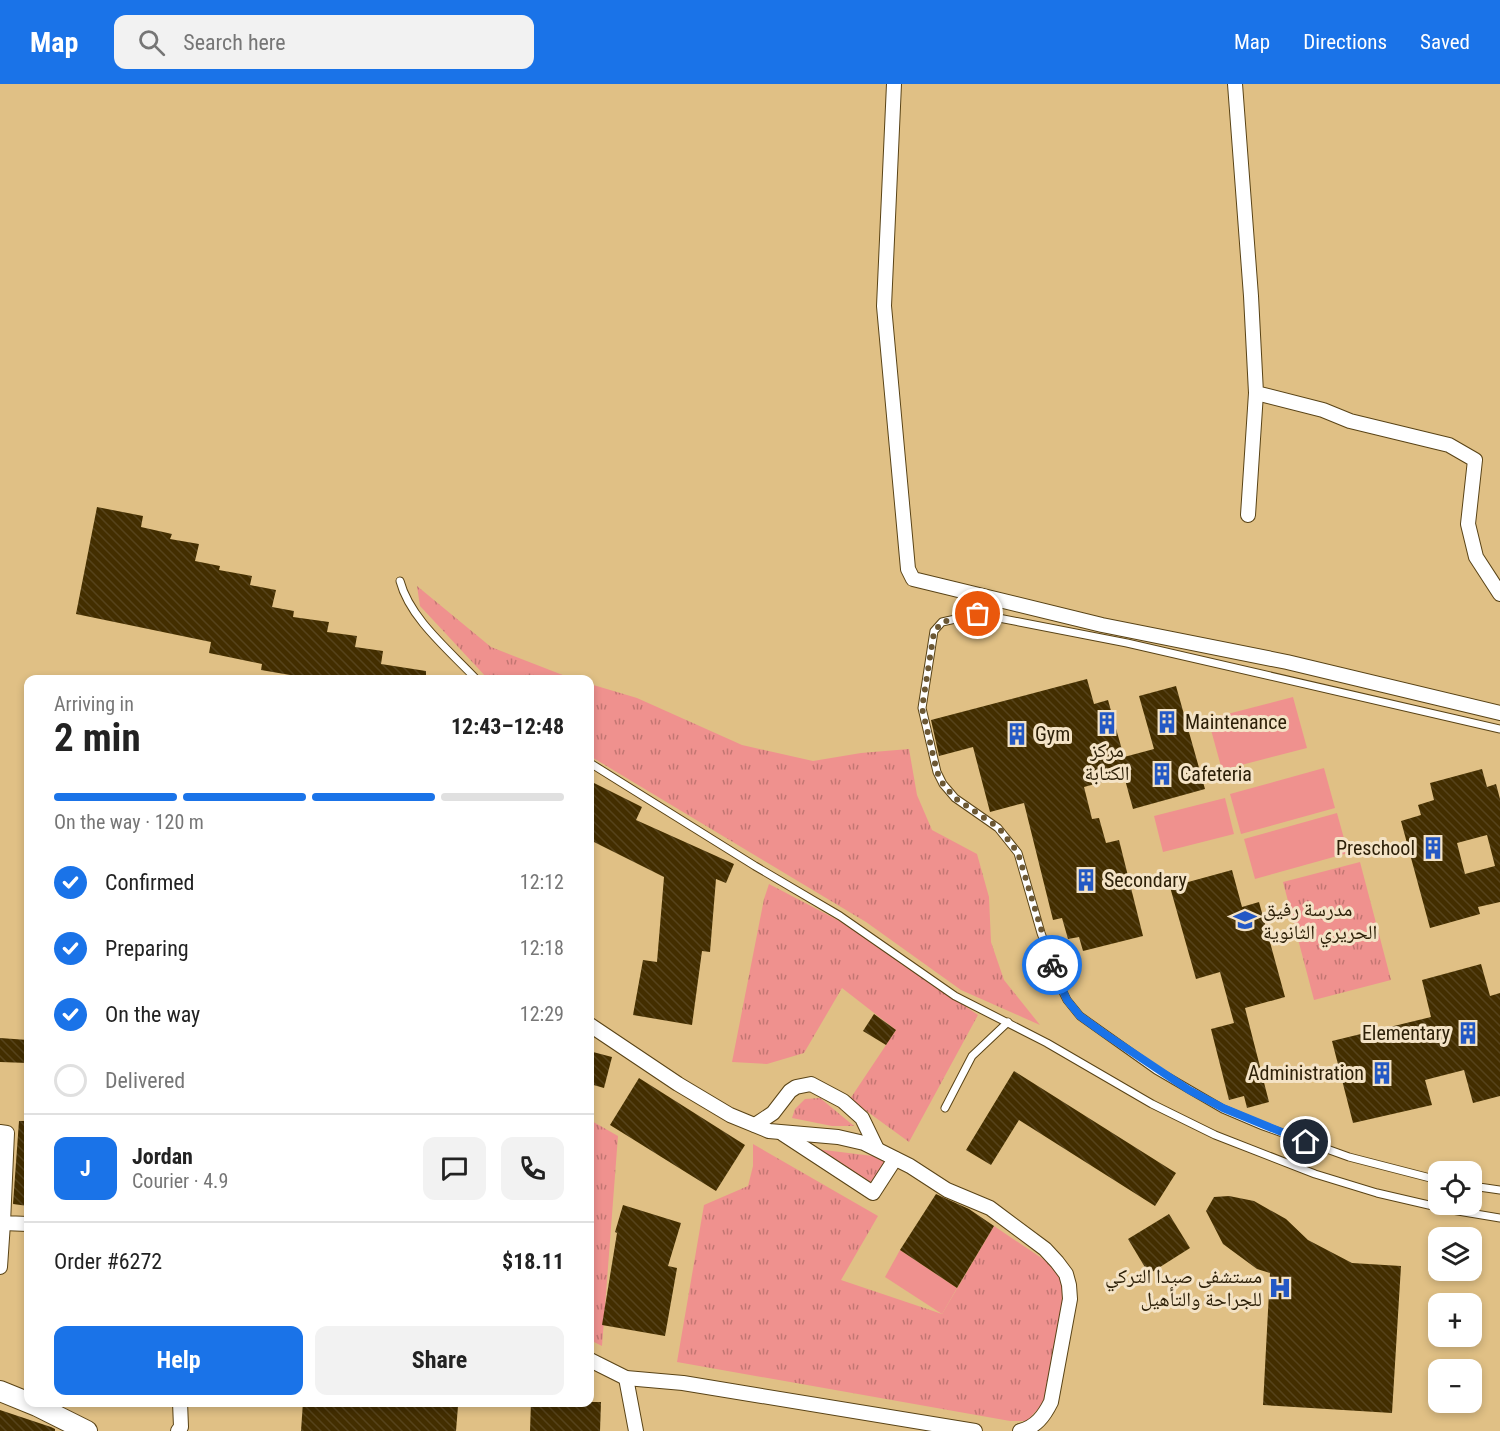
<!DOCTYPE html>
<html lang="en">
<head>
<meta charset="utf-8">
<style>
	body { margin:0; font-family:"Roboto Condensed","Noto Naskh Arabic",sans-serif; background:#f2f2f2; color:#222; height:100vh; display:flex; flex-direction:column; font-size:22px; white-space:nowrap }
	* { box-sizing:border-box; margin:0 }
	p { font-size:20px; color:#767676 }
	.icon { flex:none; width:33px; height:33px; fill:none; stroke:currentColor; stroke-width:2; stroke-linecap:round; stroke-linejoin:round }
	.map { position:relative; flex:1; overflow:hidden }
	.panel { position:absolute; left:24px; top:591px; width:570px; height:732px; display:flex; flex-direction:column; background:#fff; border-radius:12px; box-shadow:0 3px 9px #0003 }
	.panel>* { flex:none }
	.tools { position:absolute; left:1428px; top:1077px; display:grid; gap:12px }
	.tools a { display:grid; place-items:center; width:54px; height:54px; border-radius:12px; background:#fff; box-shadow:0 3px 9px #0003; font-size:30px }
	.pin { position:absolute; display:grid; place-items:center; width:51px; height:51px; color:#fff; margin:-26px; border:3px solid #fff; border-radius:50%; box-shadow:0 2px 6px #0007 }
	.courier { position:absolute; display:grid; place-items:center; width:60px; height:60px; margin:-30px; border:4px solid #1a73e8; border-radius:50%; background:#fff; color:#222; box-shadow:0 2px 8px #0007 }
	.summary em { font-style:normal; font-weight:700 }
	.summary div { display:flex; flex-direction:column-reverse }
	.summary { display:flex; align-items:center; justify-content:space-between; height:102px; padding:0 30px }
	h1 { font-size:39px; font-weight:700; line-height:45px }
	.bar { display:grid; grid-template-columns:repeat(4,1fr); gap:9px 6px; align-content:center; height:72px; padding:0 30px }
	.bar i { height:8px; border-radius:4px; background:#e0e0e0 }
	.bar .selected { background:#1a73e8 }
	.bar p { grid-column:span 4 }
	.line { display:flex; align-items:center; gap:15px; padding:0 30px; border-top:2px solid #e0e0e0 }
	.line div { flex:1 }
	.round { display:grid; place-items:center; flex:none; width:63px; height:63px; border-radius:12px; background:#f2f2f2 }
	ol { padding:0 30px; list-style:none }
	li { display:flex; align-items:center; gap:18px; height:66px }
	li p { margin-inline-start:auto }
	li .icon { padding:6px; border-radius:50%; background:#1a73e8; color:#fff; stroke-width:4 }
	li:last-child { color:#767676 }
	li i { width:33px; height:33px; border:3px solid #e0e0e0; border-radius:50% }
	.button { display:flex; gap:12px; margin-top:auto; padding:12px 30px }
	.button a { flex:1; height:69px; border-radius:12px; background:#1a73e8; color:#fff; font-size:24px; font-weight:700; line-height:69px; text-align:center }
	.button a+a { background:#f2f2f2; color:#222 }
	header { display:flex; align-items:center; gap:36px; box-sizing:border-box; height:84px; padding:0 30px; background:#1a73e8; color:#fff }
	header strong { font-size:28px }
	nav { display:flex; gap:33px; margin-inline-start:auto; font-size:21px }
	.search { width:420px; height:54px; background:#f2f2f2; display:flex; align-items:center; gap:15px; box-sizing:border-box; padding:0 21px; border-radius:12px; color:#767676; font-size:22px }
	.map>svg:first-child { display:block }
	.grass { fill:url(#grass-tufts) }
	.pitch { fill:#ef918e }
	.building { fill:url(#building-back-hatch); fill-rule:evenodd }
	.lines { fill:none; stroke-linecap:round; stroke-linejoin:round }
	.lane-casing { stroke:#594316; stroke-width:9 }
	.street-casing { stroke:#594316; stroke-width:16 }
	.secondary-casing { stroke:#594316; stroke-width:22 }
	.lane { stroke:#fff; stroke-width:7 }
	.street { stroke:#fff; stroke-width:14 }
	.secondary { stroke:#fff; stroke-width:20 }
	.done { stroke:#6c5834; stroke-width:6; stroke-dasharray:0 10.8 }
	.route { stroke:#1a73e8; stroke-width:8 }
	.labels { text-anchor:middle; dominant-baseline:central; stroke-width:6; stroke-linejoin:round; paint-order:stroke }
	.poi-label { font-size:20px; fill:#2d2008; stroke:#f4e3c6; text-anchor:start }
</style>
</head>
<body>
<header>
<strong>Map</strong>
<div class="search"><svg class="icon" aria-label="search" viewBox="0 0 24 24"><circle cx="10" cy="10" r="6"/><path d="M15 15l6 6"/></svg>Search here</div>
<nav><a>Map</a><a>Directions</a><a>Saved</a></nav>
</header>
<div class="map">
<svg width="1500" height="1347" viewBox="0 0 1500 1347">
	<defs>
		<pattern id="grass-tufts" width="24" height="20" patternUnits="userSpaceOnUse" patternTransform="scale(1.5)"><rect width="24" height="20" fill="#ef918e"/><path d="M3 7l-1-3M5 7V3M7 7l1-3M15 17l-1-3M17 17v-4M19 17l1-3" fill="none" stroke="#c27672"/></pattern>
		<pattern id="building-back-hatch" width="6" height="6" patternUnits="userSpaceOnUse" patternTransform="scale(1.5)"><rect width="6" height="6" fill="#432e00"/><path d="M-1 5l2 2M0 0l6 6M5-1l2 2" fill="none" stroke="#56431b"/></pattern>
	</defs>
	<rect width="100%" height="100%" fill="#e0c085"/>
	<g class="grass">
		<polygon points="417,502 491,563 573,595 488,595 420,522"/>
		<polygon points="590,600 637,614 742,661 813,677 861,669 909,665 917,711 932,746 977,770 989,813 991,858 1004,896 1040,941 961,906 866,838 590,672"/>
		<polygon points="1360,778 1391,896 1314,916 1283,798"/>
		<polygon points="769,800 849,842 978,931 909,1058 850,1015 896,946 842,904 804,969 767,980 732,978 764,815"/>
		<polygon points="820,1014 854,1042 832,1042 792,1034 795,1025 805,1015"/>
		<polygon points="590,1036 618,1052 602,1262 590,1256"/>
		<polygon points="753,1060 878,1132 841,1196 942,1230 994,1142 1049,1179 1061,1195 1064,1212 1045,1317 1027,1337 1010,1337 677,1278 704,1121 748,1102 753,1082"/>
		<polygon points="816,1065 881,1073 885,1079 872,1097 869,1098"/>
	</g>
	<g class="pitch">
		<polygon points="1293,613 1307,664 1222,686 1208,635"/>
		<polygon points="1324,684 1335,724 1241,750 1230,710"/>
		<polygon points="1225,714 1234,750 1163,768 1154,732"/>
		<polygon points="1337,729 1348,769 1255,795 1244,755"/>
		<polygon points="900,1166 957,1204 942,1230 885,1193"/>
	</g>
	<g class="building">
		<polygon points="97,423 143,432 141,443 172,450 170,455 199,460 195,477 220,482 219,486 252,492 250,501 276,506 272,523 294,527 293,533 329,538 327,548 357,552 355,563 383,567 381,580 426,587 426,596 295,596 296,592 261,586 262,580 209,569 211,558 76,530"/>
		<polygon points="1087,595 1094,620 1108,616 1124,673 1154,665 1139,612 1176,602 1205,705 1133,725 1124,692 1084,703 1092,735 1099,734 1106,759 1119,756 1143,852 1083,867 1079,853 1068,855 1062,834 1053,836 1024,719 990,728 973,663 939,672 931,636"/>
		<path d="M 1482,685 L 1487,703 L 1496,700 L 1500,715 L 1500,818 L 1478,823 L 1480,830 L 1430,844 L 1401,737 L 1421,731 L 1418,721 L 1434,716 L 1430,699 ZM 1487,751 L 1495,782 L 1465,790 L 1457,759 Z"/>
		<polygon points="590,697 642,723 636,736 734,780 726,799 716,795 710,868 702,867 692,941 633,931 643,876 657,878 664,793 590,756"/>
		<polygon points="1232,786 1242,823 1259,818 1285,913 1245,924 1269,1018 1247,1024 1244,1012 1229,1016 1211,945 1234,939 1220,888 1196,895 1170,803"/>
		<polygon points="1481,880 1490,912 1500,909 1500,1012 1473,1019 1464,986 1425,996 1432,1021 1353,1039 1332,957 1431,933 1422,896"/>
		<polygon points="874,930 896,946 886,961 863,947"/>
		<polygon points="0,954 28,956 28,979 0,978"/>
		<polygon points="593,968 612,973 604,1004 590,1000 590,981"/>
		<polygon points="1014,987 1176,1089 1155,1122 1019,1036 991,1081 966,1066"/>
		<polygon points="639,994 745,1061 716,1107 610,1041"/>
		<polygon points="19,1037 28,1037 28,1122 13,1120"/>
		<polygon points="936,1110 969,1125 994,1142 957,1204 900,1166"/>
		<polygon points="1229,1112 1254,1117 1286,1135 1308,1156 1352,1179 1401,1182 1392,1329 1263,1321 1270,1189 1257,1185 1223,1160 1206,1127 1214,1113"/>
		<polygon points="623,1121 681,1139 668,1182 677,1184 665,1252 602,1241 617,1149 615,1148"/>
		<polygon points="1169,1130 1190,1164 1149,1190 1128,1155"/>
		<polygon points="303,1318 418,1318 458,1322 456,1347 301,1347"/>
		<polygon points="531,1318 601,1318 600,1347 530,1347"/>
		<polygon points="0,1326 51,1343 55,1345 55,1347 0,1347"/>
	</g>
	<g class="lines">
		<g class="lane-casing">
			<g id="lane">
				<path d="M 400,497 C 410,535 450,567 477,596"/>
				<polyline points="590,679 755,782 840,832 955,912 1047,959 1152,1020 1215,1051 1315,1090 1377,1109 1446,1125 1500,1134"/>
				<polyline points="945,1024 972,972 1008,938"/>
				<polyline points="1438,1096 1349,1073 1263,1042 1223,1025 1156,986 1080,932 1067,916 1060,902 1041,849 1018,769 998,744 955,714 943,700 937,688 922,624 934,547 942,538 978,530 1127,559 1500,645"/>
				<polyline points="1472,1102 1500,1106"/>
			</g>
		</g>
		<g class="street-casing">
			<g id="street">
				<polyline points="894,0 884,222 908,485 913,495 1102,541 1287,578 1500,629"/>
				<polyline points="1235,0 1251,212 1256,309 1323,326 1350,337 1449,361 1475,376 1468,440 1476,473 1500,510"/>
				<polyline points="1248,431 1256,309"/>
				<path d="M 590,941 L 678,1000 L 730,1031 L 769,1047 L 838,1053 L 864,1059 L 910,1082 L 947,1106 L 990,1124 L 1045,1165 L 1057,1178 L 1066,1190 L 1069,1201 L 1070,1215 L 1051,1318 C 1044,1332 1036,1343 1020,1347"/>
				<polyline points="755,1041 773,1029 790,1007 796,1003 811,1000 843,1017 862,1034 876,1063"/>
				<polyline points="0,1048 7,1049 3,1139 28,1140"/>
				<polyline points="783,1050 873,1109 895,1075"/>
				<polyline points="0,1183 3,1139"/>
				<polyline points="590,1276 626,1294 683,1299 975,1347"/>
				<polyline points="626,1294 636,1347"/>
				<polyline points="178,1347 181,1343 180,1318"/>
			</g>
		</g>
		<g class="secondary-casing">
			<polyline id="secondary" points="0,1307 37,1322 87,1347"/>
		</g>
		<use href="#lane" class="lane"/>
		<use href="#street" class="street"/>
		<use href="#secondary" class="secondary"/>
	</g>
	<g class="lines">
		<polyline class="done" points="978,530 942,538 934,548 922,624 937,688 943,700 955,714 999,744 1018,769 1052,881"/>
		<polyline class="route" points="1052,881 1067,916 1080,932 1105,950 1189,1006 1223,1024 1306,1058"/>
	</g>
	<defs>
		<g id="building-bare" transform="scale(1.8)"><path d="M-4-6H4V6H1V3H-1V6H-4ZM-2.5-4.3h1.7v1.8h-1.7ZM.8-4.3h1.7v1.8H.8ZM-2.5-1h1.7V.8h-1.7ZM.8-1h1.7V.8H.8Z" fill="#2358c5" stroke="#f4e3c6" stroke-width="2.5" paint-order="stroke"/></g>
		<g id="school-bare" transform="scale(1.8)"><path d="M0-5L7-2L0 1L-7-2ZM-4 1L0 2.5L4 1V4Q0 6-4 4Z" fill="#2358c5" stroke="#f4e3c6" stroke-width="2.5" paint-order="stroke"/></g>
		<g id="hospital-bare" transform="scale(1.8)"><path d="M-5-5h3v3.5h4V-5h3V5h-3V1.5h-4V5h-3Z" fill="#2358c5" stroke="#f4e3c6" stroke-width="2.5" paint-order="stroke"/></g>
	</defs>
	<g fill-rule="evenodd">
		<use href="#building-bare" x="1167" y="638"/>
		<use href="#building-bare" x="1107" y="639"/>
		<use href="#building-bare" x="1017" y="650"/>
		<use href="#building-bare" x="1162" y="690"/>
		<use href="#building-bare" x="1433" y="764"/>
		<use href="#building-bare" x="1086" y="796"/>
		<use href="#school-bare" x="1245" y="836"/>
		<use href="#building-bare" x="1468" y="949"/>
		<use href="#building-bare" x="1382" y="989"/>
		<use href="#hospital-bare" x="1280" y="1204"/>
	</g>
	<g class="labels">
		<g class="poi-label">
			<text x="1185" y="638">Maintenance</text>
			<text x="1035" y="650">Gym</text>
			<text x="1107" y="666" text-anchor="middle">مركز<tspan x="1107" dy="23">الكتابة</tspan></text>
			<text x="1180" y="690">Cafeteria</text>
			<text x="1415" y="764" text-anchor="end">Preschool</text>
			<text x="1104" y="796">Secondary</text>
			<text x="1263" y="825">مدرسة رفيق<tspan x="1263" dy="23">الحريري الثانوية</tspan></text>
			<text x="1450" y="949" text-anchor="end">Elementary</text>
			<text x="1364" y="989" text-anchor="end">Administration</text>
			<text x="1262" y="1192" text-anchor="end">مستشفى صيدا التركي<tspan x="1262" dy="23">للجراحة والتأهيل</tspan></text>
		</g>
	</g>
</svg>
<div class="tools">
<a><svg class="icon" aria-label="locate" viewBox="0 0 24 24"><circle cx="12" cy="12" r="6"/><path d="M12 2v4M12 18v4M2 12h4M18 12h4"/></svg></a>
<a><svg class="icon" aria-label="layers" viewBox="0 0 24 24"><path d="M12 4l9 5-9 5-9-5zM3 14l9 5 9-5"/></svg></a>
<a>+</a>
<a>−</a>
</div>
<div class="pin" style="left:978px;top:530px;background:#ea580c"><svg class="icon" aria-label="bag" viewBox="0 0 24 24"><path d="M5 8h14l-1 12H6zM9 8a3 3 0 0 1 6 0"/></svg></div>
<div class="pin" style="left:1306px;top:1058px;background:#1f2937"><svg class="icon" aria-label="home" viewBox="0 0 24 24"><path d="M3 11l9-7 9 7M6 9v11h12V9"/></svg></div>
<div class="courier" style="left:1052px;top:881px"><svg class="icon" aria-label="bike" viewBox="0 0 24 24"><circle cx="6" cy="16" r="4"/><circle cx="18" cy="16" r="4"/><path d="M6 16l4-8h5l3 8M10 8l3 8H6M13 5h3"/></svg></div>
<section class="panel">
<div class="summary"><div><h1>2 min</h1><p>Arriving in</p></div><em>12:43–12:48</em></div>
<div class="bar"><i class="selected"></i><i class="selected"></i><i class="selected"></i><i></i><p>On the way · 120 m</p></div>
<ol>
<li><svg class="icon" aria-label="check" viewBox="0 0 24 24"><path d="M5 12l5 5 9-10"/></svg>Confirmed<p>12:12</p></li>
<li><svg class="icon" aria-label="check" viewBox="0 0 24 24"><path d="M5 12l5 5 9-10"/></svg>Preparing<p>12:18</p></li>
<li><svg class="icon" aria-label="check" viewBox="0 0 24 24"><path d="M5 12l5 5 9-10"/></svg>On the way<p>12:29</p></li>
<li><i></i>Delivered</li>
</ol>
<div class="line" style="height:108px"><b class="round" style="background:#1a73e8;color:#fff">J</b><div><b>Jordan</b><p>Courier · 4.9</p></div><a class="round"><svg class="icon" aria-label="chat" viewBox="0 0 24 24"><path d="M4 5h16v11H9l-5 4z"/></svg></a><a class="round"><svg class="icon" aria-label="phone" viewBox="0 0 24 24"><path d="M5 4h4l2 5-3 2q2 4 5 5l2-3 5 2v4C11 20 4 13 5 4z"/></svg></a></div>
<div class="line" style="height:78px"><div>Order #6272</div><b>$18.11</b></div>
<div class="button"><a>Help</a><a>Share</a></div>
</section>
</div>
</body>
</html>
